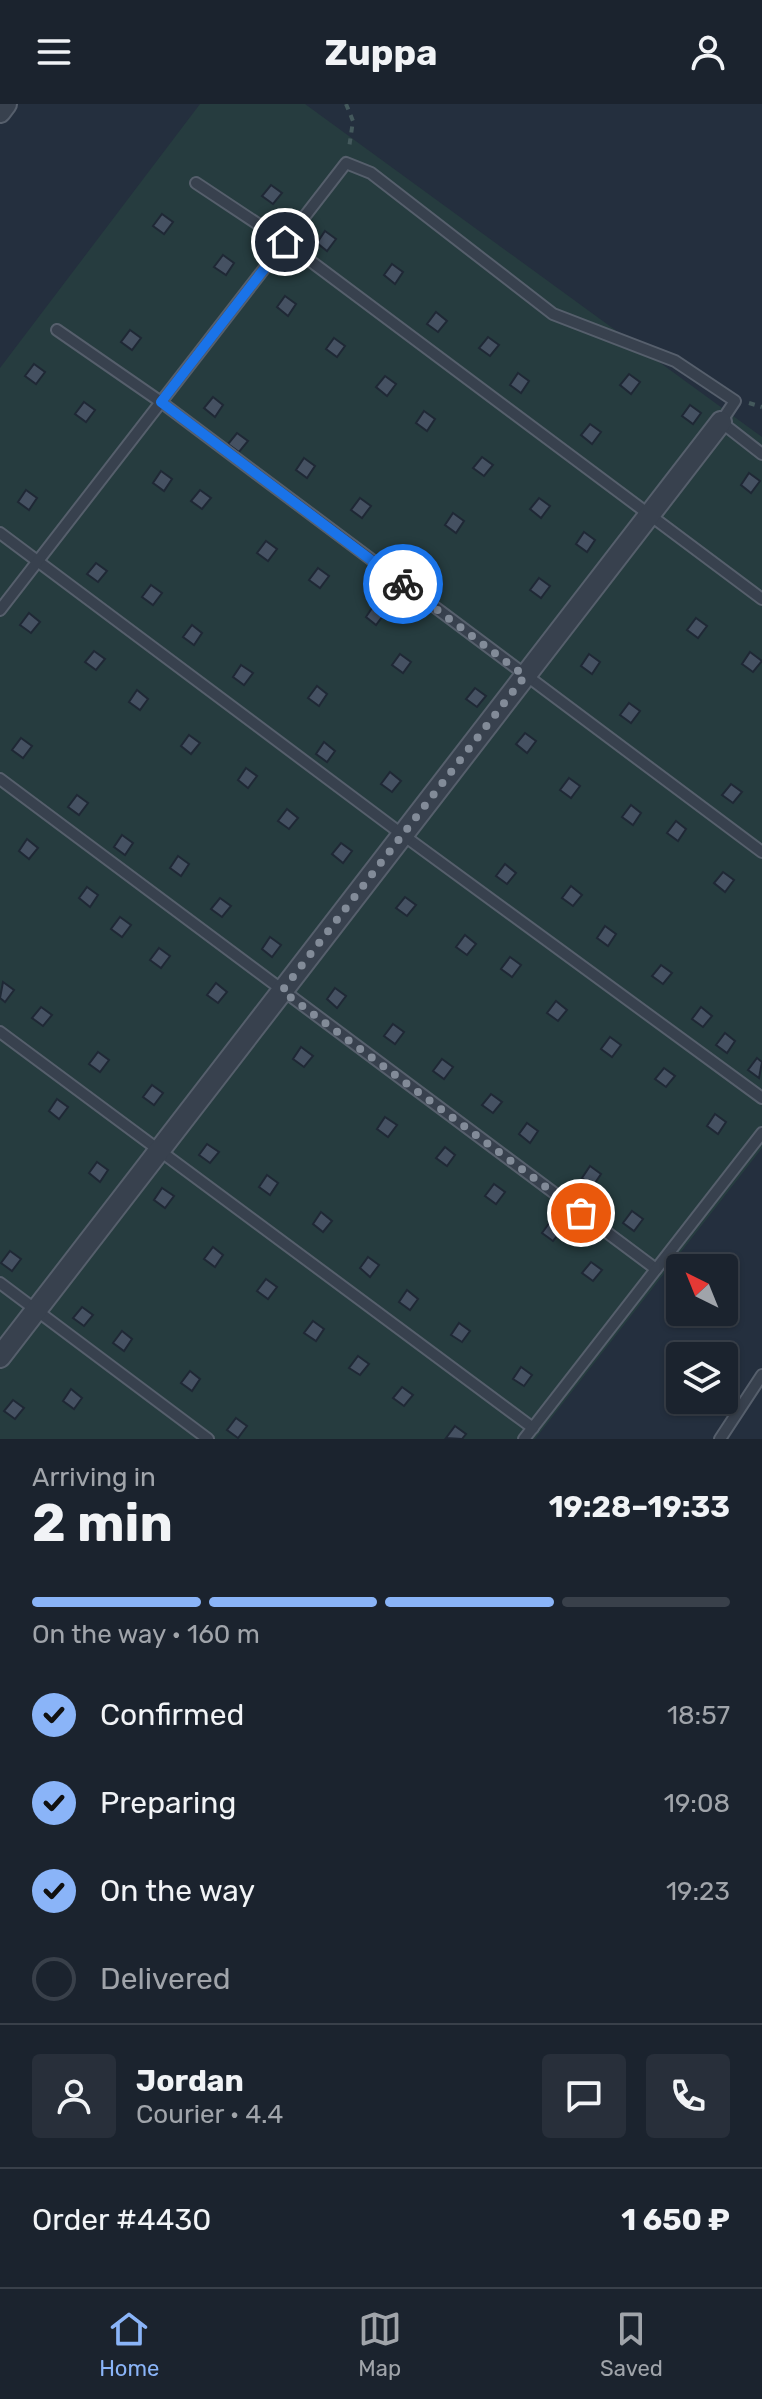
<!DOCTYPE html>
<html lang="en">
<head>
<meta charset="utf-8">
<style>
	body { margin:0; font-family:Rubik,sans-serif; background:#282f3a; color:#f1f3f6; height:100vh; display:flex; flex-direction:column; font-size:30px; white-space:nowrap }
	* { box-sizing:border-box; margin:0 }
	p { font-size:26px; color:#a0a4aa }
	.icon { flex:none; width:44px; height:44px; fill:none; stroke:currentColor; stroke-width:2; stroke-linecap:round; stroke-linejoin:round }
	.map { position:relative; height:1335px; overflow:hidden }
	.side { display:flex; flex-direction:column; background:#1b232e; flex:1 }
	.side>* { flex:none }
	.needle { width:52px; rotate:317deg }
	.fabs { position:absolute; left:666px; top:1150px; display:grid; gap:16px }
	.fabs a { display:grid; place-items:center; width:72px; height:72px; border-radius:8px; background:#1b232e; box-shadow:0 2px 6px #0004,0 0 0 2px #39404a; font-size:40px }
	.pin { position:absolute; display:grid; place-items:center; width:68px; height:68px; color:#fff; margin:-34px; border:4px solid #fff; border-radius:50%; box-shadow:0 2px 8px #0007 }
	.courier { position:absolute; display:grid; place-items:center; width:80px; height:80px; margin:-40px; border:6px solid #1a73e8; border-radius:50%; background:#fff; color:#222; box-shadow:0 2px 10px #0007 }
	.summary em { font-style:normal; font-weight:700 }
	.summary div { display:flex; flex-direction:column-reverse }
	.summary { display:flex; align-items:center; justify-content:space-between; height:136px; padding:0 32px }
	h1 { font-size:52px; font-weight:700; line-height:60px }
	.bar { display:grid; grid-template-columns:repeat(4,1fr); gap:12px 8px; align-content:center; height:96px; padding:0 32px }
	.bar i { height:10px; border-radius:6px; background:#39404a }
	.bar .on { background:#8ab4f8 }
	.bar p { grid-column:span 4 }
	.line { display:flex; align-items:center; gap:20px; padding:0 32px; border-top:2px solid #39404a }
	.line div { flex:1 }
	.round { display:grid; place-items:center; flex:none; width:84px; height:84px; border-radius:8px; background:#282f3a }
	ol { padding:0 32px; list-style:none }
	li { display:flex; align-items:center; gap:24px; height:88px }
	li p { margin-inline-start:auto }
	li .icon { padding:8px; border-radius:50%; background:#8ab4f8; color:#111; stroke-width:4 }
	li:last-child { color:#a0a4aa }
	li i { width:44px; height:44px; border:4px solid #39404a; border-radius:50% }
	header { display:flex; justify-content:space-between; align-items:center; height:104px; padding:0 32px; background:#1b232e; font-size:36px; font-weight:700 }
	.tabs { display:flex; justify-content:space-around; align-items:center; height:112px; border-top:2px solid #39404a; background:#1b232e; font-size:22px; color:#a0a4aa }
	.tabs a { display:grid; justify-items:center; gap:4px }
	.tabs .on { color:#8ab4f8 }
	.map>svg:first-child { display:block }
	.green { fill:#263c3f }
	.building { fill:#455162; stroke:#1f2835; stroke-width:2 }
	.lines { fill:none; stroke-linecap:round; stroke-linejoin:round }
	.lane-casing { stroke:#565f6c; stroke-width:14 }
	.street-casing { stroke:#565f6c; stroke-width:24 }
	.path { stroke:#44595c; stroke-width:4; stroke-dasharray:6 6; stroke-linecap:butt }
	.lane { stroke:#38414e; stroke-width:10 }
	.street { stroke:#38414e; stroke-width:20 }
	.done { stroke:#828b98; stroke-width:8; stroke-dasharray:0 14.4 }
	.route { stroke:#1a73e8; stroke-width:10 }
</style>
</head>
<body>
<header><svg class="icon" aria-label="menu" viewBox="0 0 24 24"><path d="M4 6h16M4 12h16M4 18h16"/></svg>Zuppa<svg class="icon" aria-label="person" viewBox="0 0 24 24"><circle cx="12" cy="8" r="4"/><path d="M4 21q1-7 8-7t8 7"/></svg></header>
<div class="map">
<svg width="762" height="1335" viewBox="0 0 762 1335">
	<rect width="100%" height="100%" fill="#242f3e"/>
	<polygon class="green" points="200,0 305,0 762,333 762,1044 535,1335 0,1335 0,264"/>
	<g class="building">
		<polygon points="271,81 282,89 273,100 262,92"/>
		<polygon points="162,110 173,118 164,130 153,122"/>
		<polygon points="325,127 336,135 327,147 317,139"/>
		<polygon points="223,151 234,159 226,171 214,163"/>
		<polygon points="392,160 403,168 395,180 384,171"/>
		<polygon points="285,192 296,200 288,212 277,203"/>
		<polygon points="436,208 447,217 438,228 427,220"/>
		<polygon points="130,226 141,234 132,246 121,238"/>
		<polygon points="488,233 499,241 490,252 479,244"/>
		<polygon points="334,234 345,242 337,253 326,245"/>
		<polygon points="34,260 45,268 36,280 25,272"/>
		<polygon points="518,269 529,277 521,289 510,281"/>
		<polygon points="629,270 640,278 631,290 620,281"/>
		<polygon points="385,272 396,280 387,292 376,283"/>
		<polygon points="213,293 223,301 215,313 204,304"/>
		<polygon points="84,298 95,306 86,318 75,310"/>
		<polygon points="690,301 701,309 693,320 682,312"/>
		<polygon points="424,307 435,315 427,327 416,319"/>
		<polygon points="590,320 601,328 592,340 581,331"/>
		<polygon points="237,329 248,337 239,348 228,340"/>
		<polygon points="482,353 493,361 484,372 473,364"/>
		<polygon points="304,354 315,362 307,374 296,366"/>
		<polygon points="161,367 172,375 164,387 153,379"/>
		<polygon points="749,369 760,377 751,389 741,381"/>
		<polygon points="26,386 37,394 29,406 18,398"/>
		<polygon points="200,386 211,394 202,405 191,397"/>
		<polygon points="360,394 371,402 362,414 351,406"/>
		<polygon points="539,394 550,402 541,414 530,405"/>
		<polygon points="453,409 464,417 456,429 445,421"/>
		<polygon points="584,428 595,436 587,448 576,440"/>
		<polygon points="266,437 277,445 268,457 257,449"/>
		<polygon points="96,459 107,467 98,478 87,470"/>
		<polygon points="318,464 329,472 320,484 309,476"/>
		<polygon points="539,474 550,482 541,494 530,486"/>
		<polygon points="151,481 162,489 153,501 142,493"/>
		<polygon points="374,501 385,509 376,521 366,513"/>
		<polygon points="29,509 40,518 31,529 20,521"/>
		<polygon points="696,514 707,522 698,534 687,526"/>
		<polygon points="192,521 202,529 194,541 183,533"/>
		<polygon points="94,547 105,555 96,566 85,558"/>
		<polygon points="750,548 762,557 753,568 742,560"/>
		<polygon points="400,550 411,558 403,569 392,561"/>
		<polygon points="589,550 600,558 592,570 581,562"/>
		<polygon points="241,561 253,569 244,581 233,573"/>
		<polygon points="317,582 327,590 319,602 308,594"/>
		<polygon points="475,584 486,592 477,603 466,595"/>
		<polygon points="137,586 148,595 140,606 129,598"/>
		<polygon points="629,599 640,607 631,619 620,611"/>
		<polygon points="525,629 536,637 527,649 516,640"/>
		<polygon points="189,631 200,639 191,650 181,642"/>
		<polygon points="21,634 32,642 23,654 12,646"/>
		<polygon points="324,638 335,647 327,658 316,650"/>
		<polygon points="246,664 257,672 248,684 238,676"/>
		<polygon points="390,668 401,677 392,688 381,680"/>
		<polygon points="569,674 580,682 571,694 560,686"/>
		<polygon points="731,680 742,688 733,699 722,691"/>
		<polygon points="77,691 88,699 79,711 68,703"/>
		<polygon points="631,701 641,709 633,721 622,713"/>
		<polygon points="287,705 298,714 289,725 278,717"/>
		<polygon points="676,717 686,725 678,737 667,729"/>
		<polygon points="122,731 133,739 125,751 114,743"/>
		<polygon points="27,735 38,744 29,755 19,747"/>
		<polygon points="341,739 352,747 343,759 332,750"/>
		<polygon points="178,752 189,760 181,772 170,764"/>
		<polygon points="505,760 516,769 507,780 496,772"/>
		<polygon points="723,768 734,776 725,788 714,779"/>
		<polygon points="571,782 582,791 573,802 562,794"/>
		<polygon points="87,783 98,791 90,803 79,794"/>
		<polygon points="405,793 416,801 407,812 396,804"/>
		<polygon points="220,794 231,802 222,813 211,805"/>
		<polygon points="120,813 131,821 122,833 111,825"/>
		<polygon points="605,822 616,830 608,842 597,834"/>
		<polygon points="465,831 476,840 467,851 456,843"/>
		<polygon points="270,833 281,841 272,853 262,845"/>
		<polygon points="159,844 170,852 161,864 150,856"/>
		<polygon points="510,853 521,861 512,873 501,865"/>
		<polygon points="661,861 672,869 663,880 652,872"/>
		<polygon points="3,878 14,886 5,898 0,894"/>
		<polygon points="216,879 227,888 218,899 207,891"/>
		<polygon points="335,884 346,892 337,904 327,895"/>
		<polygon points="556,897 567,906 558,917 547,909"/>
		<polygon points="41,903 52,911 43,922 32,914"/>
		<polygon points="701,903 712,912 703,923 692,915"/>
		<polygon points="393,920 404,928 395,940 384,932"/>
		<polygon points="725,929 735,937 727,949 716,941"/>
		<polygon points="610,933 621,941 612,953 601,945"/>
		<polygon points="301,943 313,952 304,963 293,955"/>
		<polygon points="98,948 109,956 100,968 89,960"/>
		<polygon points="757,954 762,958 759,974 748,966"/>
		<polygon points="442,955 453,963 444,975 433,967"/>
		<polygon points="664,964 675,972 666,983 655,975"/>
		<polygon points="152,981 163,989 154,1001 143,993"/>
		<polygon points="491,990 502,998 493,1009 482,1001"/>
		<polygon points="57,995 68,1003 59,1015 49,1007"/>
		<polygon points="715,1010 726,1018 718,1030 707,1022"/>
		<polygon points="385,1013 397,1021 388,1033 377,1025"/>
		<polygon points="527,1019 538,1027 530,1039 519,1030"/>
		<polygon points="207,1040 219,1048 210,1059 199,1051"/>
		<polygon points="445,1043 455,1051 447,1062 436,1054"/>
		<polygon points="97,1058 108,1066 100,1078 89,1069"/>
		<polygon points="590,1062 601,1070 593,1082 582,1074"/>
		<polygon points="267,1071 278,1079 270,1091 259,1083"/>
		<polygon points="494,1080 505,1088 496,1100 485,1092"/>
		<polygon points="162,1084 174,1092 165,1104 154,1096"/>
		<polygon points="632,1107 643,1115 634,1127 623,1119"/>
		<polygon points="321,1108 332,1117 323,1128 313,1120"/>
		<polygon points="550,1118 562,1126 553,1137 542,1129"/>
		<polygon points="213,1143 223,1151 215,1163 204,1155"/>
		<polygon points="10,1147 21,1155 12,1167 1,1159"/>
		<polygon points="368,1153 379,1161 370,1173 360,1164"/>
		<polygon points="591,1158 602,1166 593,1177 582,1169"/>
		<polygon points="266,1175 277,1183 268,1195 257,1187"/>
		<polygon points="407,1186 418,1195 410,1206 399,1198"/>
		<polygon points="82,1203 93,1211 84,1222 73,1214"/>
		<polygon points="313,1217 324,1225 316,1237 304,1229"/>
		<polygon points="459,1219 470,1227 462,1238 451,1231"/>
		<polygon points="122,1227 132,1235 124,1247 113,1239"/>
		<polygon points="358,1252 369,1260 360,1271 349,1264"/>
		<polygon points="521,1263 532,1271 524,1282 513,1275"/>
		<polygon points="190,1267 200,1275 192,1287 181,1279"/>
		<polygon points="402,1283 413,1291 404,1302 393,1294"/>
		<polygon points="71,1285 82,1294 74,1305 63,1297"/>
		<polygon points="13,1296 24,1304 15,1315 4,1307"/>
		<polygon points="236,1314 247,1322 238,1334 227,1326"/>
		<polygon points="455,1322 466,1330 462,1335 446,1334"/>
	</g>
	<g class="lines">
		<g class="lane-casing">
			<g id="lane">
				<polyline points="196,79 285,138 762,495"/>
				<polyline points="57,226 161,298 762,748"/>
				<polyline points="0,429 403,731 762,994"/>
				<polyline points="0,506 346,59 371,69 553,210 675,257 735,297 721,318 762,350"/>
				<polyline points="0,675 656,1165"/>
				<polyline points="0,928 533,1324"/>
				<polyline points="0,1179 208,1335"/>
				<polyline points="524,1335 762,1029"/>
				<polyline points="720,1335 762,1271"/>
			</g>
		</g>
		<g class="street-casing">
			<g id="street">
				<polyline points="0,8 6,0"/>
				<polyline points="0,1253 721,318"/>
			</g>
		</g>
		<g class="path">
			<polyline points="346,0 353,17 349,44"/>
			<polyline points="749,299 762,303"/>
		</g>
		<use href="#lane" class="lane"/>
		<use href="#street" class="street"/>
	</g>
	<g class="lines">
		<polyline class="done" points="403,480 525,572 282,887 581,1109"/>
		<polyline class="route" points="285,138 161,298 403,480"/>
	</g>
</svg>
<div class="fabs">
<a><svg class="needle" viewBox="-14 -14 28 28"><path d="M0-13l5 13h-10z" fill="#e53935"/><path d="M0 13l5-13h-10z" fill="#a0a4aa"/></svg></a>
<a><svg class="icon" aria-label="layers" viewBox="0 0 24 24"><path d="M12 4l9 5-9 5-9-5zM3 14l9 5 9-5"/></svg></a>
</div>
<div class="pin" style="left:581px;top:1109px;background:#ea580c"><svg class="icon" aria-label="bag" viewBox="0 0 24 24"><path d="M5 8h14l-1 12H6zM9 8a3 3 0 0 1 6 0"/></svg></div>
<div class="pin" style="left:285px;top:138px;background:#1f2937"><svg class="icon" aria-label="home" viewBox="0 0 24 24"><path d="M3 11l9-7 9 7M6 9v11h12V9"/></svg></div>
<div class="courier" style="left:403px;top:480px"><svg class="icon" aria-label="bike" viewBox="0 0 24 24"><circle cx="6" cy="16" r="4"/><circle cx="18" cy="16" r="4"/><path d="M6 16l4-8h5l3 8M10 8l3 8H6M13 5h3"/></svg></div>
</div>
<section class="side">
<div class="summary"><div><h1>2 min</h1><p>Arriving in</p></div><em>19:28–19:33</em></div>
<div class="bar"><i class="on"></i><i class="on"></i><i class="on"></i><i></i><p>On the way · 160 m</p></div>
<ol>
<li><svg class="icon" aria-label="check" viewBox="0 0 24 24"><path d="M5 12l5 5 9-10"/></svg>Confirmed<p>18:57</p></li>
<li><svg class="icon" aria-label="check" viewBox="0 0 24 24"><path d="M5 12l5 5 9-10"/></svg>Preparing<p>19:08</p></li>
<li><svg class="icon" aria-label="check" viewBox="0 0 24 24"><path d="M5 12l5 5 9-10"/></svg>On the way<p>19:23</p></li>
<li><i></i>Delivered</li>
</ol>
<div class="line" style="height:144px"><a class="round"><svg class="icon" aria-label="person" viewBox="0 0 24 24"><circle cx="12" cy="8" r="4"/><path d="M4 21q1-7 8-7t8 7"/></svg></a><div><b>Jordan</b><p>Courier · 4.4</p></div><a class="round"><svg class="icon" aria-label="chat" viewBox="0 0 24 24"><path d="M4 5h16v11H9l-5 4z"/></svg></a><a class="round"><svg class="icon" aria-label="phone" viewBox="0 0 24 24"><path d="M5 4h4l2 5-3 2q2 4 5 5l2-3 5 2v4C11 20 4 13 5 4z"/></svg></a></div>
<div class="line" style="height:104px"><div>Order #4430</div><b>1 650 ₽</b></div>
</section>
<nav class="tabs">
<a class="on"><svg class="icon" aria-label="home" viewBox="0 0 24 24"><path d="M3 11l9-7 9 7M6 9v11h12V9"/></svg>Home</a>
<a><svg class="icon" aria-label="map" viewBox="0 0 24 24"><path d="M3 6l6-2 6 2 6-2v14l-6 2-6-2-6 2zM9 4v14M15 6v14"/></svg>Map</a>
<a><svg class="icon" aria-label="saved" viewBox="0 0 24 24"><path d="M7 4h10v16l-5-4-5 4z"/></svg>Saved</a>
</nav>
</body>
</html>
